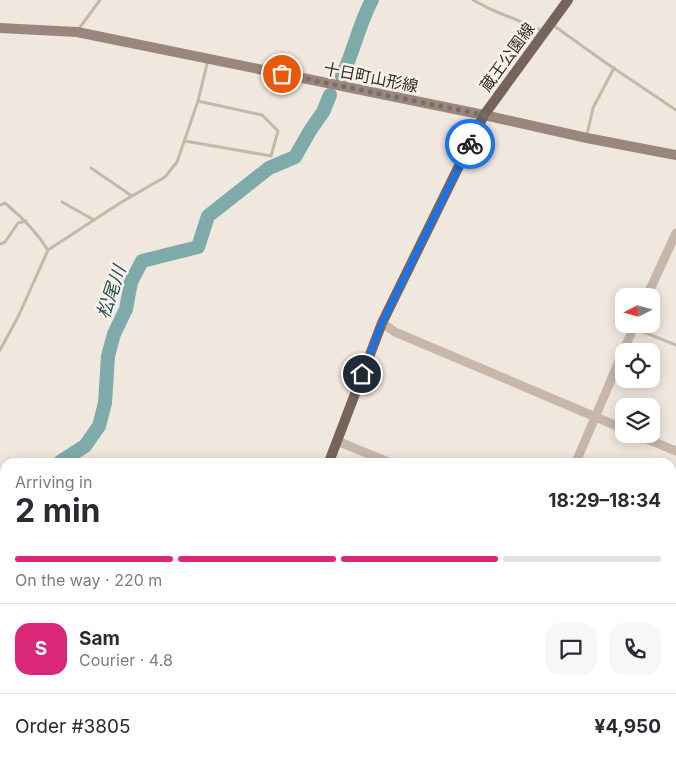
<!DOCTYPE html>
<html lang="en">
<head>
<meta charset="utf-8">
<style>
	body { margin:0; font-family:Inter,"Noto Sans JP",sans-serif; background:#f7f7f7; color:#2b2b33; height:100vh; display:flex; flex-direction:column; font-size:19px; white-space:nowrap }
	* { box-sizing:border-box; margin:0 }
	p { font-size:16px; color:#7c7c81 }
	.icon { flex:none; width:28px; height:28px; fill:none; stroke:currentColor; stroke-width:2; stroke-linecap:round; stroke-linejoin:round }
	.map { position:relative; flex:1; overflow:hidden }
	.sheet { position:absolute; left:0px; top:458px; width:676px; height:311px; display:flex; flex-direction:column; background:#fff; border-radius:15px 15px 0 0; box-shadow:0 2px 12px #0003 }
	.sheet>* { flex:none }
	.needle { width:32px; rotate:264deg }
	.fabs { position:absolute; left:615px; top:288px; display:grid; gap:10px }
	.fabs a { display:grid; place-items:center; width:45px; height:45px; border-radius:10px; background:#fff; box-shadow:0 2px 12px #0003; font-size:25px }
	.pin { position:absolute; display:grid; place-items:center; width:42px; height:42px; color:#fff; margin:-21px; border:2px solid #fff; border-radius:50%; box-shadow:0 1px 5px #0007 }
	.courier { position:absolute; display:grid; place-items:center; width:50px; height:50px; margin:-25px; border:4px solid #1a73e8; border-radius:50%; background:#fff; color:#222; box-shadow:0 1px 6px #0007 }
	.summary em { font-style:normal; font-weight:700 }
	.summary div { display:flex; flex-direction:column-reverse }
	.summary { display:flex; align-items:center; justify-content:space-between; height:85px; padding:0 15px }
	h1 { font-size:32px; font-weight:700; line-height:38px }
	.bar { display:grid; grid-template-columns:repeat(4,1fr); gap:8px 5px; align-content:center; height:60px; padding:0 15px }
	.bar i { height:6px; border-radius:4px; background:#e1e1e2 }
	.bar .selected { background:#db2777 }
	.bar p { grid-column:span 4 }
	.line { display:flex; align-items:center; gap:12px; padding:0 15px; border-top:1px solid #e1e1e2 }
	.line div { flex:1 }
	.round { display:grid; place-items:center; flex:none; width:52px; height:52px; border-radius:15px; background:#f7f7f7 }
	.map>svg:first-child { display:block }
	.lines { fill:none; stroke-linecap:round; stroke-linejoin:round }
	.river { stroke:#7faaaa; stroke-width:14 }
	.service { stroke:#c7b7ab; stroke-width:3 }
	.minor { stroke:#c7b7ab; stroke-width:7 }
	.tertiary { stroke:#c7b7ab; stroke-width:9 }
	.secondary { stroke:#9a867c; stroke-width:10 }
	.primary { stroke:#76645c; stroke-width:10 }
	.trunk { stroke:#66564e; stroke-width:11 }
	.motorway { stroke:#554741; stroke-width:12 }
	.done { stroke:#766e68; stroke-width:5; stroke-dasharray:0 9 }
	.route { stroke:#1a73e8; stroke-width:6 }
	.labels { text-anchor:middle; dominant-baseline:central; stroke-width:5; stroke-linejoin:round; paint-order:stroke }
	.street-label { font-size:16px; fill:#352d29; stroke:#f8f1ea }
	.water-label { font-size:18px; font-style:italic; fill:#235153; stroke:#f8f1ea }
</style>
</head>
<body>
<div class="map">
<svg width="676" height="768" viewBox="0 0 676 768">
	<rect width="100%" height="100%" fill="#f0e7de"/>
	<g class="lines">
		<g class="river">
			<path d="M 342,76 C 354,51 359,24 372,0"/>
			<polyline points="60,462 85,446 99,426 105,403 108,356 114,334 126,309 131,282 142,261 198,247 208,216 269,168 295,157 311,129 323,112 330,95"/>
			<polyline points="0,592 5,579"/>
		</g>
		<g class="service">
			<polyline points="473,0 490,9 543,31"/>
			<polyline points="553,25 606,63 676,110"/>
			<polyline points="78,30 100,0"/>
			<polyline points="587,135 593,108 614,68"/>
			<polyline points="185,141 271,156 278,131 262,115 198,101"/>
			<polyline points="91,168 132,196"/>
			<polyline points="62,202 94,220"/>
			<path d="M 0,205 L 5,203 C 23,218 36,231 48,250"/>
			<polyline points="0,244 5,242 18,223 26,221"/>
			<polyline points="634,328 676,345"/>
			<polyline points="0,350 19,315 48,250 120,203 165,177 177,162 198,101 208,60"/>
			<polyline points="671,584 676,586"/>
			<polyline points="671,714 676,715"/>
		</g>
		<g class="minor">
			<polyline points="0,704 4,694 5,694"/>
			<polyline points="188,764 199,768"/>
		</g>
		<g class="tertiary">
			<polyline points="647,296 676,233"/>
			<polyline points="382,323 395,332 624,429"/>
			<polyline points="635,434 676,451"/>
			<polyline points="337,441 388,462"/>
			<polyline points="576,462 635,324"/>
			<polyline points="671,502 676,492"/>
			<polyline points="204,768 205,764"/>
		</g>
		<polyline class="secondary" points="0,28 77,32 484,115 587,138 676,155"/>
		<polyline class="primary" points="329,462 382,323 484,115 568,0"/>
		<g class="trunk">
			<polyline points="0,487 5,488"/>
			<polyline points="0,497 5,499"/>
			<polyline points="671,676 676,677"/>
			<polyline points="671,687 676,688"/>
		</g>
		<g class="motorway">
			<polyline points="671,666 676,667"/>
			<polyline points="671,693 676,694"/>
		</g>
	</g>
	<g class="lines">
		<polyline class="done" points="282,74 484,115 470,144"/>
		<polyline class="route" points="362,374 382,323 470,144"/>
	</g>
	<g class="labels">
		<g class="street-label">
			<text transform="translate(507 57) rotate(-54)">蔵王公園線</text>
			<text transform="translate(371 77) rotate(11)">十日町山形線</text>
		</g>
		<g class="water-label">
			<text transform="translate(111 292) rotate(-71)">松尾川</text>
		</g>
	</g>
</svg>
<div class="fabs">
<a><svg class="needle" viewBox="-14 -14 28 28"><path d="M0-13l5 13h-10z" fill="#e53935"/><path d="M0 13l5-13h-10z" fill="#7c7c81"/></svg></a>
<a><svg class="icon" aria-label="locate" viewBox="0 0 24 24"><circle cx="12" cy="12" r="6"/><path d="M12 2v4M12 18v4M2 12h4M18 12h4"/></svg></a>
<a><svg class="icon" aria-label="layers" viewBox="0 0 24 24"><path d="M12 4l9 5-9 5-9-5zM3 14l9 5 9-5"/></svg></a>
</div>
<div class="pin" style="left:282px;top:74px;background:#ea580c"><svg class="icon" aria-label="bag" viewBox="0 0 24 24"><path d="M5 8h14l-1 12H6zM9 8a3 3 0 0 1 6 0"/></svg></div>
<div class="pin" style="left:362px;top:374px;background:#1f2937"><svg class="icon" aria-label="home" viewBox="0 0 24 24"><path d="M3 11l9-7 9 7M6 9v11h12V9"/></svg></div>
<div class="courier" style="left:470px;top:144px"><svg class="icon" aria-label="bike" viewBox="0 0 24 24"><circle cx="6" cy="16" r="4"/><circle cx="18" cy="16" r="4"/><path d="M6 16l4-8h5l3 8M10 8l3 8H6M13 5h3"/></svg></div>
<section class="sheet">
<div class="summary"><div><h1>2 min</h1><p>Arriving in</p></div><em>18:29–18:34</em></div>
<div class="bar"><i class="selected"></i><i class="selected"></i><i class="selected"></i><i></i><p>On the way · 220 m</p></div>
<div class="line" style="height:90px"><b class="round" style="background:#db2777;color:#fff">S</b><div><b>Sam</b><p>Courier · 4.8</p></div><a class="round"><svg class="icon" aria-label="chat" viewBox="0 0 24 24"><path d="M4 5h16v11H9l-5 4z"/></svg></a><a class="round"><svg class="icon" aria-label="phone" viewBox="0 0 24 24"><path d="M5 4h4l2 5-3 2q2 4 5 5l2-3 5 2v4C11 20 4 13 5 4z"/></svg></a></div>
<div class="line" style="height:65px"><div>Order #3805</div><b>¥4,950</b></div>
</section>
</div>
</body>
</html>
